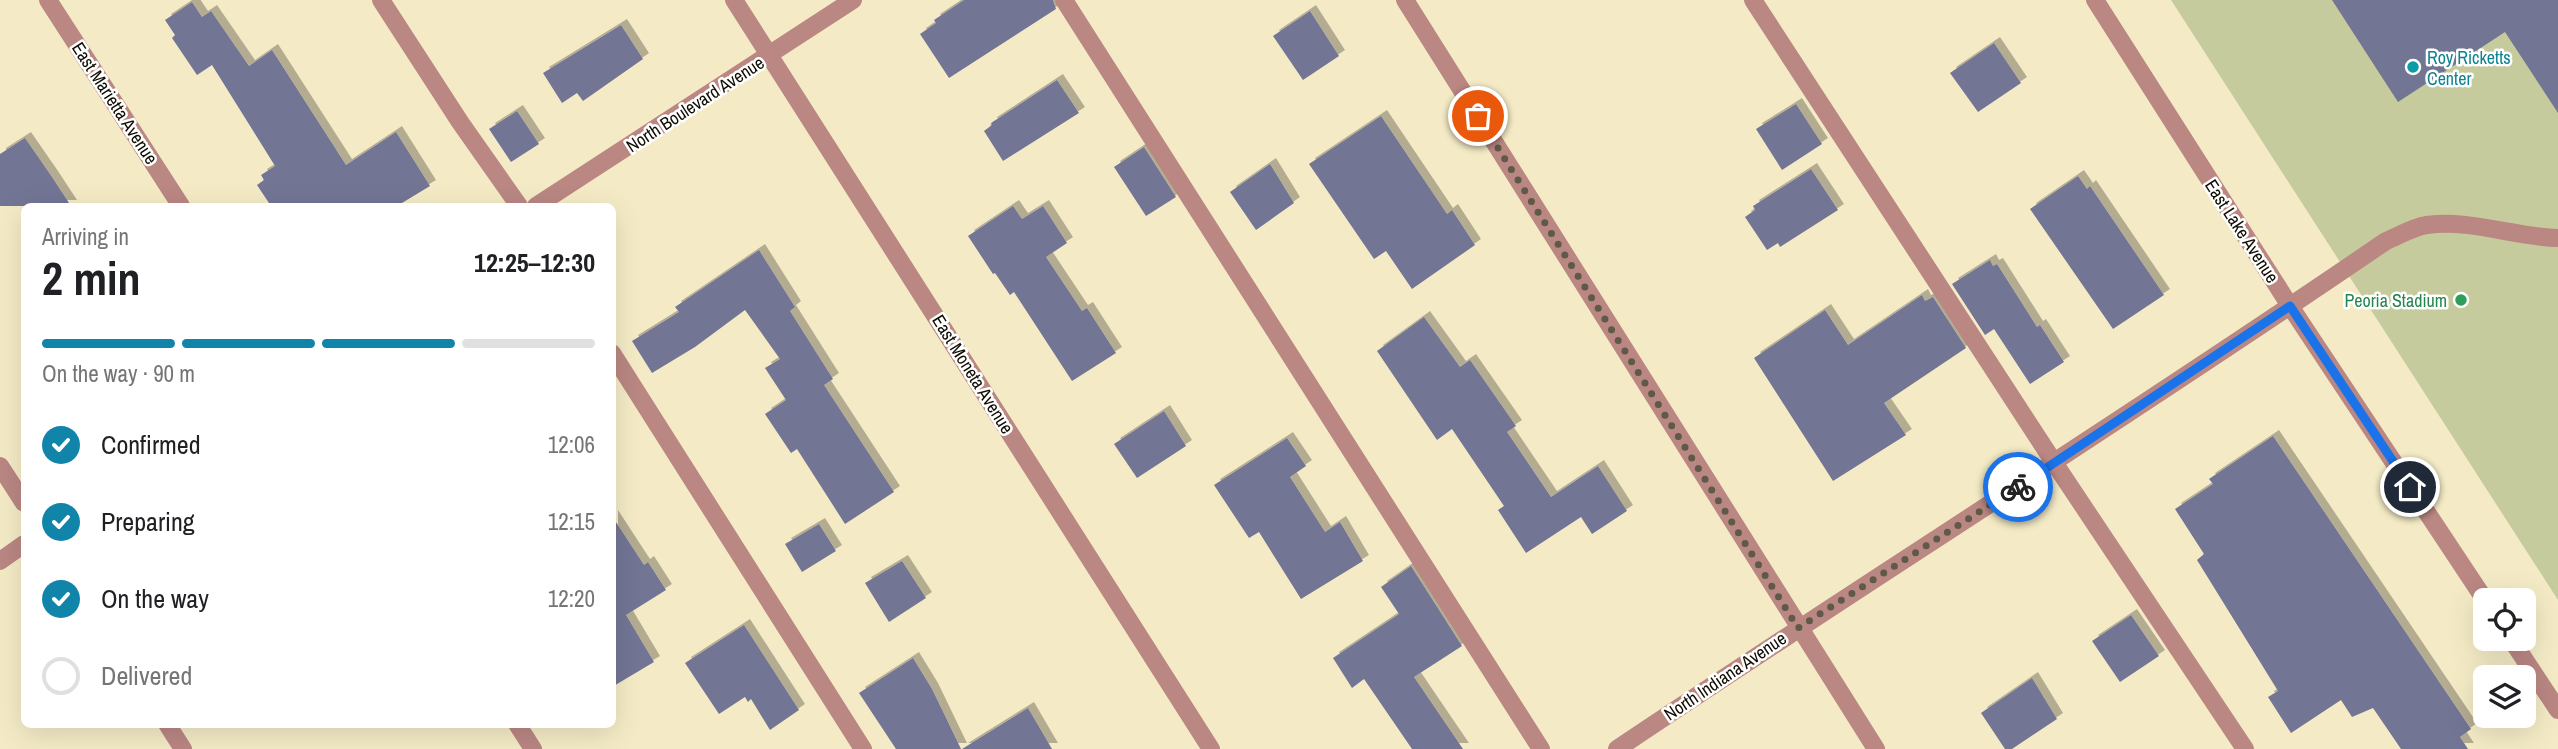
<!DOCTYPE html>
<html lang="en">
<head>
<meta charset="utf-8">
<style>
	body { margin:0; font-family:"Archivo Narrow",sans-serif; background:#f6f6f6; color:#202124; height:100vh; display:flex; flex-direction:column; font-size:26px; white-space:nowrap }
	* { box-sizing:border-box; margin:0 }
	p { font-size:23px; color:#757577 }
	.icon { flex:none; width:38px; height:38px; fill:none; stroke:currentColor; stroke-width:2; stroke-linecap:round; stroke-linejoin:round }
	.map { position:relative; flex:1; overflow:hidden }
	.panel { position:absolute; left:21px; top:203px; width:595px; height:525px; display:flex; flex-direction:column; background:#fff; border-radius:10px; box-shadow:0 7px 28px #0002 }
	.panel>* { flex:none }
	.buttons { position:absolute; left:2473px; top:588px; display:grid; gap:14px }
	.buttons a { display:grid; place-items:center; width:63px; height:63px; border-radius:10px; background:#fff; box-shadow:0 7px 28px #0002; font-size:35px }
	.pin { position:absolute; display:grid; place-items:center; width:60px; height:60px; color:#fff; margin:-30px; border:4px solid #fff; border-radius:50%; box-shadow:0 2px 7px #0007 }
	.courier { position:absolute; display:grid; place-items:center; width:70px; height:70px; margin:-35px; border:5px solid #1a73e8; border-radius:50%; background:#fff; color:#222; box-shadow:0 2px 9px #0007 }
	.headline em { font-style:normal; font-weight:700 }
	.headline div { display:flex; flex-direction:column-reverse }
	.headline { display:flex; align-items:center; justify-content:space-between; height:119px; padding:0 21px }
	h1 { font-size:46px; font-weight:700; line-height:52px }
	.bar { display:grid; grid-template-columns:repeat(4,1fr); gap:10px 7px; align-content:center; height:84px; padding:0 21px }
	.bar i { height:9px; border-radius:5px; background:#e0e0e0 }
	.bar .active { background:#1184aa }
	.bar p { grid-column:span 4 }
	ol { padding:0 21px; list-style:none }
	li { display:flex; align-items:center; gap:21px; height:77px }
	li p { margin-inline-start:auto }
	li .icon { padding:7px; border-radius:50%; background:#1184aa; color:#fff; stroke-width:4 }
	li:last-child { color:#757577 }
	li i { width:38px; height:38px; border:4px solid #e0e0e0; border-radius:50% }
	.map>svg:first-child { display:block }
	.green { fill:#c5cb9c }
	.building { fill:#737495; filter:url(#shadow) }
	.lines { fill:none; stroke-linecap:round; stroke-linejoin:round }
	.minor { stroke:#ba8783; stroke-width:18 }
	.done { stroke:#5f5a47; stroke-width:7; stroke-dasharray:0 12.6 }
	.route { stroke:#1a73e8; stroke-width:9 }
	.culture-dot { fill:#0f9aa8; stroke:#fff; stroke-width:2.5 }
	.leisure-dot { fill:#2e9e5b; stroke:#fff; stroke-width:2.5 }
	.labels { text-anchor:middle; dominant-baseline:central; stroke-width:5; stroke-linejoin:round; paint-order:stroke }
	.culture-label { font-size:18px; fill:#0d838f; stroke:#fff; text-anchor:start }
	.street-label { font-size:18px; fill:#0f0c02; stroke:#fff }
	.leisure-label { font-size:18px; fill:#27864d; stroke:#fff; text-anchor:end }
</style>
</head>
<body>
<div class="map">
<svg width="2558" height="749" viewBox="0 0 2558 749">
	<defs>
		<filter id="shadow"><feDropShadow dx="6" dy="-6" stdDeviation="0" flood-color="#0004"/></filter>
	</defs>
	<rect width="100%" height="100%" fill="#f4ebc6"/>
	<polygon class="green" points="2171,0 2558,0 2558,600"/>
	<g class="building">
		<polygon points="964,0 1053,0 1056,9 949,78 920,34 936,23 934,20"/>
		<polygon points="2332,0 2558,0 2558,113 2505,32 2398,102"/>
		<polygon points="192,2 202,17 211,11 249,66 272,50 346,165 396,132 430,186 397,206 271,206 257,185 264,180 261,175 275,166 212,65 197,75 172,38 175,35 165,20"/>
		<polygon points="1310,11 1339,56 1303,80 1273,36"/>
		<polygon points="621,25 643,59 583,101 577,93 562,103 543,73"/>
		<polygon points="1994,43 2021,83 1978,112 1950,73"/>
		<polygon points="1057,80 1079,113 1003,161 984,131 992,125 991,123"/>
		<polygon points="1796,104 1822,144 1782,170 1756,129"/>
		<polygon points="517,111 539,144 511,162 489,129"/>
		<polygon points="1381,116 1447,214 1452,210 1475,245 1412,289 1386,251 1374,259 1309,164"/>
		<polygon points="25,138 52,177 71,206 0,206 0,154"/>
		<polygon points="1144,147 1176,197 1146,216 1114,167"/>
		<polygon points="1270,164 1294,203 1256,230 1230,192"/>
		<polygon points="1811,169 1838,210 1780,247 1778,243 1767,250 1745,217 1755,210 1753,206"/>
		<polygon points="2078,176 2087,189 2090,186 2164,295 2113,329 2030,209"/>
		<polygon points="1013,206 1022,219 1043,206 1067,243 1046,257 1082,311 1087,308 1116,353 1072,381 1014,292 1010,295 995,273 993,274 968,236"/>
		<polygon points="759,250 795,307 790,311 833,379 824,385 894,492 845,524 797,449 791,453 765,414 786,400 765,368 780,359 745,310 695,347 652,373 632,341 679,312 675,307"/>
		<polygon points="1990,260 1993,266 1997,264 2037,327 2040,325 2064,362 2030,384 1994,329 1985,335 1952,284"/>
		<polygon points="1922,295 1925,301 1933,297 1966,348 1884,403 1906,435 1833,481 1754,358 1825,310 1848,345"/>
		<polygon points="1424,317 1460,367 1470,360 1516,426 1507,432 1551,497 1598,466 1627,511 1592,534 1581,517 1526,553 1498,510 1504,506 1452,429 1437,440 1377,351"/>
		<polygon points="1164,411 1186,446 1137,478 1114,444"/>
		<polygon points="2273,436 2471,729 2460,737 2468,749 2401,749 2373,708 2352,717 2341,700 2291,733 2268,697 2278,691 2197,560 2204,554 2175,509 2213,484 2209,479"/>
		<polygon points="1287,438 1306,466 1290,477 1325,532 1340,522 1363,561 1301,599 1259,532 1249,538 1214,485"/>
		<polygon points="612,516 644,565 648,562 666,590 626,615 654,662 612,687"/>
		<polygon points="819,524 836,551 802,572 785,544"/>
		<polygon points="902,561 926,598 889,622 865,583"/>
		<polygon points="1411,566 1462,646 1414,677 1463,749 1412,749 1364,679 1352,688 1333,658 1399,614 1381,587"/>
		<polygon points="2131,615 2159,656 2120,682 2092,641"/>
		<polygon points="744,625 799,710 770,730 751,699 748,702 745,697 719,714 685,663"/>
		<polygon points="913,658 932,689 961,749 896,749 859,693"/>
		<polygon points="2032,678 2057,719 2012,749 2005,749 1981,713"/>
		<polygon points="1028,708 1052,749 962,749"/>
	</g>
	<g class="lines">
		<g class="minor">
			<polyline points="48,0 181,206"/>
			<polyline points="381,0 460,122 519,206"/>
			<polyline points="734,0 1211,749"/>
			<polyline points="1064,0 1541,749"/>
			<polyline points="1405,0 1876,749"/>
			<polyline points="1753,0 2055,464 2245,749"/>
			<polyline points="2095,0 2290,306 2485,600"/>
			<polyline points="536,206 853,0"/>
			<polyline points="612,353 863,749"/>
			<polyline points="0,466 24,503"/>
			<polyline points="0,561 24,544"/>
			<polyline points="2511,639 2558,710"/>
			<polyline points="167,724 183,749"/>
			<polyline points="517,724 533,749"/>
			<path d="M 1617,749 C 1872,578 2132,415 2386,241 C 2398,236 2413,227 2427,225 C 2471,219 2514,237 2558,238"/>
		</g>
	</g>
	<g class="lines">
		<polyline class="done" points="1478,116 1798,628 2018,487"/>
		<polyline class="route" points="2018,487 2290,306 2410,487"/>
	</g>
	<circle class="culture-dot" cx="2413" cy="67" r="7"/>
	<circle class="leisure-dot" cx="2461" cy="300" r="7"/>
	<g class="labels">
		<g class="culture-label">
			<text x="2427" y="57">Roy Ricketts<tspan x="2427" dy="21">Center</tspan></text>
		</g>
		<g class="street-label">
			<text transform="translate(115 103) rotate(57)">East Marietta Avenue</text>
			<text transform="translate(695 104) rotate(-33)">North Boulevard Avenue</text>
			<text transform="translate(2242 231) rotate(57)">East Lake Avenue</text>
			<text transform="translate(973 374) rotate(58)">East Moneta Avenue</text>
			<text transform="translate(1725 676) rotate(-34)">North Indiana Avenue</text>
		</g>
		<g class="leisure-label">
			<text x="2447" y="300">Peoria Stadium</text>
		</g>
	</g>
</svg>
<div class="buttons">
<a><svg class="icon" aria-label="locate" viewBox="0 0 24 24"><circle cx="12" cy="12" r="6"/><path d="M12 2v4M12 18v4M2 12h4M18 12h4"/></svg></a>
<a><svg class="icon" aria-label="layers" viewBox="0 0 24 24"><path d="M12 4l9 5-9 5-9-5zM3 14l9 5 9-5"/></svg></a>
</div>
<div class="pin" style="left:1478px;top:116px;background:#ea580c"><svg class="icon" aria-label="bag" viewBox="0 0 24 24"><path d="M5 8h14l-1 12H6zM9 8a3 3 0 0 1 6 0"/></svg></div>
<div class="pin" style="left:2410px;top:487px;background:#1f2937"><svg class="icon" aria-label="home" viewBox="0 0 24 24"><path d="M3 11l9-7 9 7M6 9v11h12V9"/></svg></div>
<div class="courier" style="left:2018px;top:487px"><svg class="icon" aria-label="bike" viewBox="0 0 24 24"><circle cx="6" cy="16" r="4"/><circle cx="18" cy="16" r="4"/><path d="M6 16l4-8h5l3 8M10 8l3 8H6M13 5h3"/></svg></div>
<section class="panel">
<div class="headline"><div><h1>2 min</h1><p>Arriving in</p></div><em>12:25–12:30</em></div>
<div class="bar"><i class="active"></i><i class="active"></i><i class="active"></i><i></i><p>On the way · 90 m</p></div>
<ol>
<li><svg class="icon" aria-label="check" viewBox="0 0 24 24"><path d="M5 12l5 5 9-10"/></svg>Confirmed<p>12:06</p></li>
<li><svg class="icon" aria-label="check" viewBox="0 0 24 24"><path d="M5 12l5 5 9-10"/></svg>Preparing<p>12:15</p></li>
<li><svg class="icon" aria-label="check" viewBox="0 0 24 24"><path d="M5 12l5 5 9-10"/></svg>On the way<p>12:20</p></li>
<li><i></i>Delivered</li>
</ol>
</section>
</div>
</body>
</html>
